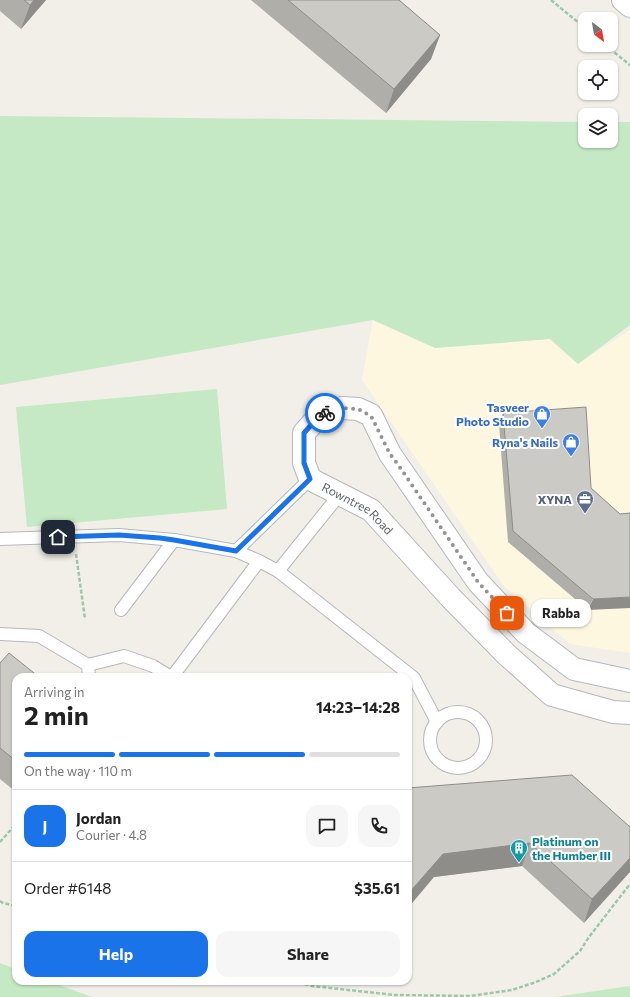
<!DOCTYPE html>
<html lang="en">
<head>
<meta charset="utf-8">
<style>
	body { margin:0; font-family:Commissioner,sans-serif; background:#f6f6f6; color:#222; height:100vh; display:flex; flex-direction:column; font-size:15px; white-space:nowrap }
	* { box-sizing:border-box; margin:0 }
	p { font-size:13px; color:#767676 }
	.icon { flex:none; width:22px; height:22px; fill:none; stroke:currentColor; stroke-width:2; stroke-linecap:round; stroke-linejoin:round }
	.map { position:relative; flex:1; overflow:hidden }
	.side { position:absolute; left:12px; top:673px; width:400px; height:312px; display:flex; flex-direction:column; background:#fff; border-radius:12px; box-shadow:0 1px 3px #0004 }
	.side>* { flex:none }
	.needle { width:26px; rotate:149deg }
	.fabs { position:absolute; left:578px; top:12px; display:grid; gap:8px }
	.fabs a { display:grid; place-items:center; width:40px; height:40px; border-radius:8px; background:#fff; box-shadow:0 1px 3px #0004; font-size:20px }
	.pin { position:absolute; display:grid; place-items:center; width:34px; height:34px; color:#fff; margin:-17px; border-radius:8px; box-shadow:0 2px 6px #0006 }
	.courier { position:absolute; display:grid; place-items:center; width:40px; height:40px; margin:-20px; border:3px solid #1a73e8; border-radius:50%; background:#fff; color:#222; box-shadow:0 1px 5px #0007 }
	.bubble { position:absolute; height:28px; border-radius:12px; background:#fff; box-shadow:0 1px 3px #0004; font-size:13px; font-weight:700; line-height:28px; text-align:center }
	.head em { font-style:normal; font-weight:700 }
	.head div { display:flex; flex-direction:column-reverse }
	.head { display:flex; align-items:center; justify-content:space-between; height:68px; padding:0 12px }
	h1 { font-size:26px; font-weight:700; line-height:30px }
	.bar { display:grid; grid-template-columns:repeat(4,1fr); gap:6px 4px; align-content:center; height:48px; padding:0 12px }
	.bar i { height:5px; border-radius:3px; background:#e0e0e0 }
	.bar .on { background:#1a73e8 }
	.bar p { grid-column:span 4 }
	.line { display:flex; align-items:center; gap:10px; padding:0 12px; border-top:1px solid #e0e0e0 }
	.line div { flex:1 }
	.round { display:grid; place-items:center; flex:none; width:42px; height:42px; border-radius:12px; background:#f6f6f6 }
	.cta { display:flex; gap:8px; margin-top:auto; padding:8px 12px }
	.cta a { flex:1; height:46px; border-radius:12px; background:#1a73e8; color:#fff; font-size:16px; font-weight:700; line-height:46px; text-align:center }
	.cta a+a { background:#f6f6f6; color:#222 }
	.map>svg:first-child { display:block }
	.commercial { fill:#fef7e0 }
	.green { fill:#c5e8c5 }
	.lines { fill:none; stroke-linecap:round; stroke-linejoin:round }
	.service-casing { stroke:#b5b8bc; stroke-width:14 }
	.minor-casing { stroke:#b5b8bc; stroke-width:24 }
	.secondary-casing { stroke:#b6babf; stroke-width:24 }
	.path { stroke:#9cc7a9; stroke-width:2.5; stroke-dasharray:4 2; stroke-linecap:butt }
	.service { stroke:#fff; stroke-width:12 }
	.minor { stroke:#fff; stroke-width:22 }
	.secondary { stroke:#fff; stroke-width:22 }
	.wall { fill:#afaea9 }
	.shaded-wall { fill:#8f8d8a }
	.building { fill:#cccac5; stroke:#8f8d8a }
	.done { stroke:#929495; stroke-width:4; stroke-dasharray:0 7.2 }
	.route { stroke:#1a73e8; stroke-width:5 }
	.labels { text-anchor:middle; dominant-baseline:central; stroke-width:4; stroke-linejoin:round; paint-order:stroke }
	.shop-label { font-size:12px; font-weight:bold; fill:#366cbe; stroke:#fff; text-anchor:end }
	.service-label { font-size:12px; font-weight:bold; fill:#4e5e75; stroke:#fff; text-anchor:end }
	.street-label { font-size:12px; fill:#5f6368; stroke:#fff }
	.culture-label { font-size:12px; font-weight:bold; fill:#0d838f; stroke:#fff; text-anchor:start }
</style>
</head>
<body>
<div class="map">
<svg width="630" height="997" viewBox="0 0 630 997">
	<rect width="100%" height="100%" fill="#f1efe8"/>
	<polygon class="commercial" points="373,320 435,348 550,339 578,364 630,330 630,653 570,644 504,586 362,380"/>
	<g class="green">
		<polygon points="0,116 585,122 585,141 611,141 611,122 630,122 630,325 578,364 550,339 435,348 373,320 0,385"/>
		<polygon points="217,389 227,509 27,527 16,407"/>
		<polygon points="0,963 16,969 16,981 48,981 92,997 0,997"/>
		<polygon points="630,986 630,997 555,997"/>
	</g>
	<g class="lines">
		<g class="service-casing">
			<g id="service">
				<polyline points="0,539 119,535 174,540 236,551 259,561 278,571 414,678 437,722"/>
				<polyline points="236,551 310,479"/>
				<polyline points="278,571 340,494"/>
				<polyline points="121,610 174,540"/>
				<polyline points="0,634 39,636 88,665 89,677"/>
				<polyline points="88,665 124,656 153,666 171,677"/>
				<polyline points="172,677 259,561"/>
				<circle cx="458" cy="740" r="28"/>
			</g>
		</g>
		<g class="minor-casing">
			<g id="minor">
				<path id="s1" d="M 630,681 L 574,669 L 526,633 L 478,582 L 390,454 L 371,415 L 358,409 L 342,408 L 319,416 L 304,433 L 304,463 L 310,479 L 371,510 L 451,598 L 507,655 L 552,695 L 613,712 L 630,713"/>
			</g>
		</g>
		<g class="secondary-casing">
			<polyline id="secondary" points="623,0 630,6"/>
		</g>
		<g class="path">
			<polyline points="551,0 585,28"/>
			<polyline points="605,45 630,65"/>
			<polyline points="76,554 85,619"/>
			<polyline points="0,842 16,824"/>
			<polyline points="0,901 3,903 16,906"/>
			<polyline points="293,981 312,986 395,995 470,996 512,990 536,982 554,974 580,951 589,937 630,884"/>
		</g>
		<use href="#service" class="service"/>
		<use href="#minor" class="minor"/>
		<use href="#secondary" class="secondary"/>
	</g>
	<g class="wall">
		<polygon points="0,0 46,0 21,29 0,11"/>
		<polygon points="251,0 399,0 440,35 431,59 386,113"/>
		<polygon points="503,413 591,488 620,514 630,513 588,610 508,542 499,424"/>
		<polygon points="0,663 16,677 16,792 0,779"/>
		<polygon points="408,788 630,827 584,923 522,866 434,877"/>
	</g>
	<g class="shaded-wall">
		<polygon points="34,0 46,0 21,29 30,5"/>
		<polygon points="440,35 431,59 386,113 394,89"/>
		<polygon points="630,597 630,608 588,610 593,599"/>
		<polygon points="530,843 522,866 434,877 408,908 408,894 443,854"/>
		<polygon points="630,858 630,872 584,923 592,899"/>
	</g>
	<g class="building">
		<polygon points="24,0 34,0 30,5"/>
		<polygon points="288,0 399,0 440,35 394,89"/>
		<polygon points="586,407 591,488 620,514 630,513 630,597 593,599 513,531 503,413"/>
		<polygon points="9,653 39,677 16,677 16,761 0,748 0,663"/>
		<polygon points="572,775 630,827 630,858 592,899 530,843 443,854 408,894 408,788"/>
	</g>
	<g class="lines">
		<polyline class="done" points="325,413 342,408 358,409 371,416 390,454 399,466 478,582 507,613"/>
		<polyline class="route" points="58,537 119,535 160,538 174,540 236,551 310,479 304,463 304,433 319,416 325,413"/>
	</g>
	<defs>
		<g id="shop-pin" transform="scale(0.9)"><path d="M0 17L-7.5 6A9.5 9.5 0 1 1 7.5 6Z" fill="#3f7fe0" stroke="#fff"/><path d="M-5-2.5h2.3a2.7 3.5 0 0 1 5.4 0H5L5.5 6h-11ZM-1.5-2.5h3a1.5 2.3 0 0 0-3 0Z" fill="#fff"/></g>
		<g id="office-pin" transform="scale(0.9)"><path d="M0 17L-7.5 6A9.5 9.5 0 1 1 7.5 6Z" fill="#5c6f8a" stroke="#fff"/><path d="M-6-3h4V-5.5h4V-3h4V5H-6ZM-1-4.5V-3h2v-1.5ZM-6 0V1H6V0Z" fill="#fff"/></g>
		<g id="building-pin" transform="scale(0.9)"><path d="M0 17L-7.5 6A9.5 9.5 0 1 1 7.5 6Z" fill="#0f9aa8" stroke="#fff"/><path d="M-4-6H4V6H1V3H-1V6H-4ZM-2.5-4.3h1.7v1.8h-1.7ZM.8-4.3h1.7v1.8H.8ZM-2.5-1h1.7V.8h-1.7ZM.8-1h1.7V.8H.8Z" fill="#fff"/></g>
	</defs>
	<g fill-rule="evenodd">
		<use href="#shop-pin" x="542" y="414"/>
		<use href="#shop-pin" x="571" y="442"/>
		<use href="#office-pin" x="585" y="499"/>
		<use href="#building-pin" x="519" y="848"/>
	</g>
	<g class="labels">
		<g class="shop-label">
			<text x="529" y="407">Tasveer<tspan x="529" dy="14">Photo Studio</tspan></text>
			<text x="558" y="442">Ryna's Nails</text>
		</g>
		<g class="service-label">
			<text x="572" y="499">XYNA</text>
		</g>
		<g class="street-label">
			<text stroke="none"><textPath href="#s1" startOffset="567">Rowntree Road</textPath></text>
		</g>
		<g class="culture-label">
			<text x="532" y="841">Platinum on<tspan x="532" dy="14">the Humber III</tspan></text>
		</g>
	</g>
</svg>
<div class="fabs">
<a><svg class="needle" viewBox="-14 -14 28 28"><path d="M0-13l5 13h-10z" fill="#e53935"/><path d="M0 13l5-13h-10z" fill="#767676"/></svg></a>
<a><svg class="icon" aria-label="locate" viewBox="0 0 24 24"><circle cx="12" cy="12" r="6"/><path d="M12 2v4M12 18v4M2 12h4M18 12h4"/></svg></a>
<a><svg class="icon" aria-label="layers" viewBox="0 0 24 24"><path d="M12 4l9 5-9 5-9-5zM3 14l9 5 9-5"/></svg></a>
</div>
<div class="pin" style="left:507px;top:613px;background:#ea580c"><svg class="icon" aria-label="bag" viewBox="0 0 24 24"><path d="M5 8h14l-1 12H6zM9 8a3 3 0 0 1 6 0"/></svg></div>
<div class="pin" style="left:58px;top:537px;background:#1f2937"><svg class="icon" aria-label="home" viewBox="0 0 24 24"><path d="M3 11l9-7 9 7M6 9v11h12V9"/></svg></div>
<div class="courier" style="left:325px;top:413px"><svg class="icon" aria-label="bike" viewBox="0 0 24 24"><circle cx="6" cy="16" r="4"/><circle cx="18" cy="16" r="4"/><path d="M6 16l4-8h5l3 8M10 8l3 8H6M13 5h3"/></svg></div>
<div class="bubble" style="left:531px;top:599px;width:60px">Rabba</div>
<section class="side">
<div class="head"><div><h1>2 min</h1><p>Arriving in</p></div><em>14:23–14:28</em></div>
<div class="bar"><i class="on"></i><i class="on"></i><i class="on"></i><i></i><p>On the way · 110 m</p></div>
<div class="line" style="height:72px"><b class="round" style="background:#1a73e8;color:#fff">J</b><div><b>Jordan</b><p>Courier · 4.8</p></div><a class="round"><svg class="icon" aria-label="chat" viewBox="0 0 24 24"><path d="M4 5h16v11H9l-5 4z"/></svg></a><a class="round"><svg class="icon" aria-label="phone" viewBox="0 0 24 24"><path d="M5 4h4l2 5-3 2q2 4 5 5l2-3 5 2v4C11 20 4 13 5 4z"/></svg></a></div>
<div class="line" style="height:52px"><div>Order #6148</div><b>$35.61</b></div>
<div class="cta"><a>Help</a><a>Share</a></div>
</section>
</div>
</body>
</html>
